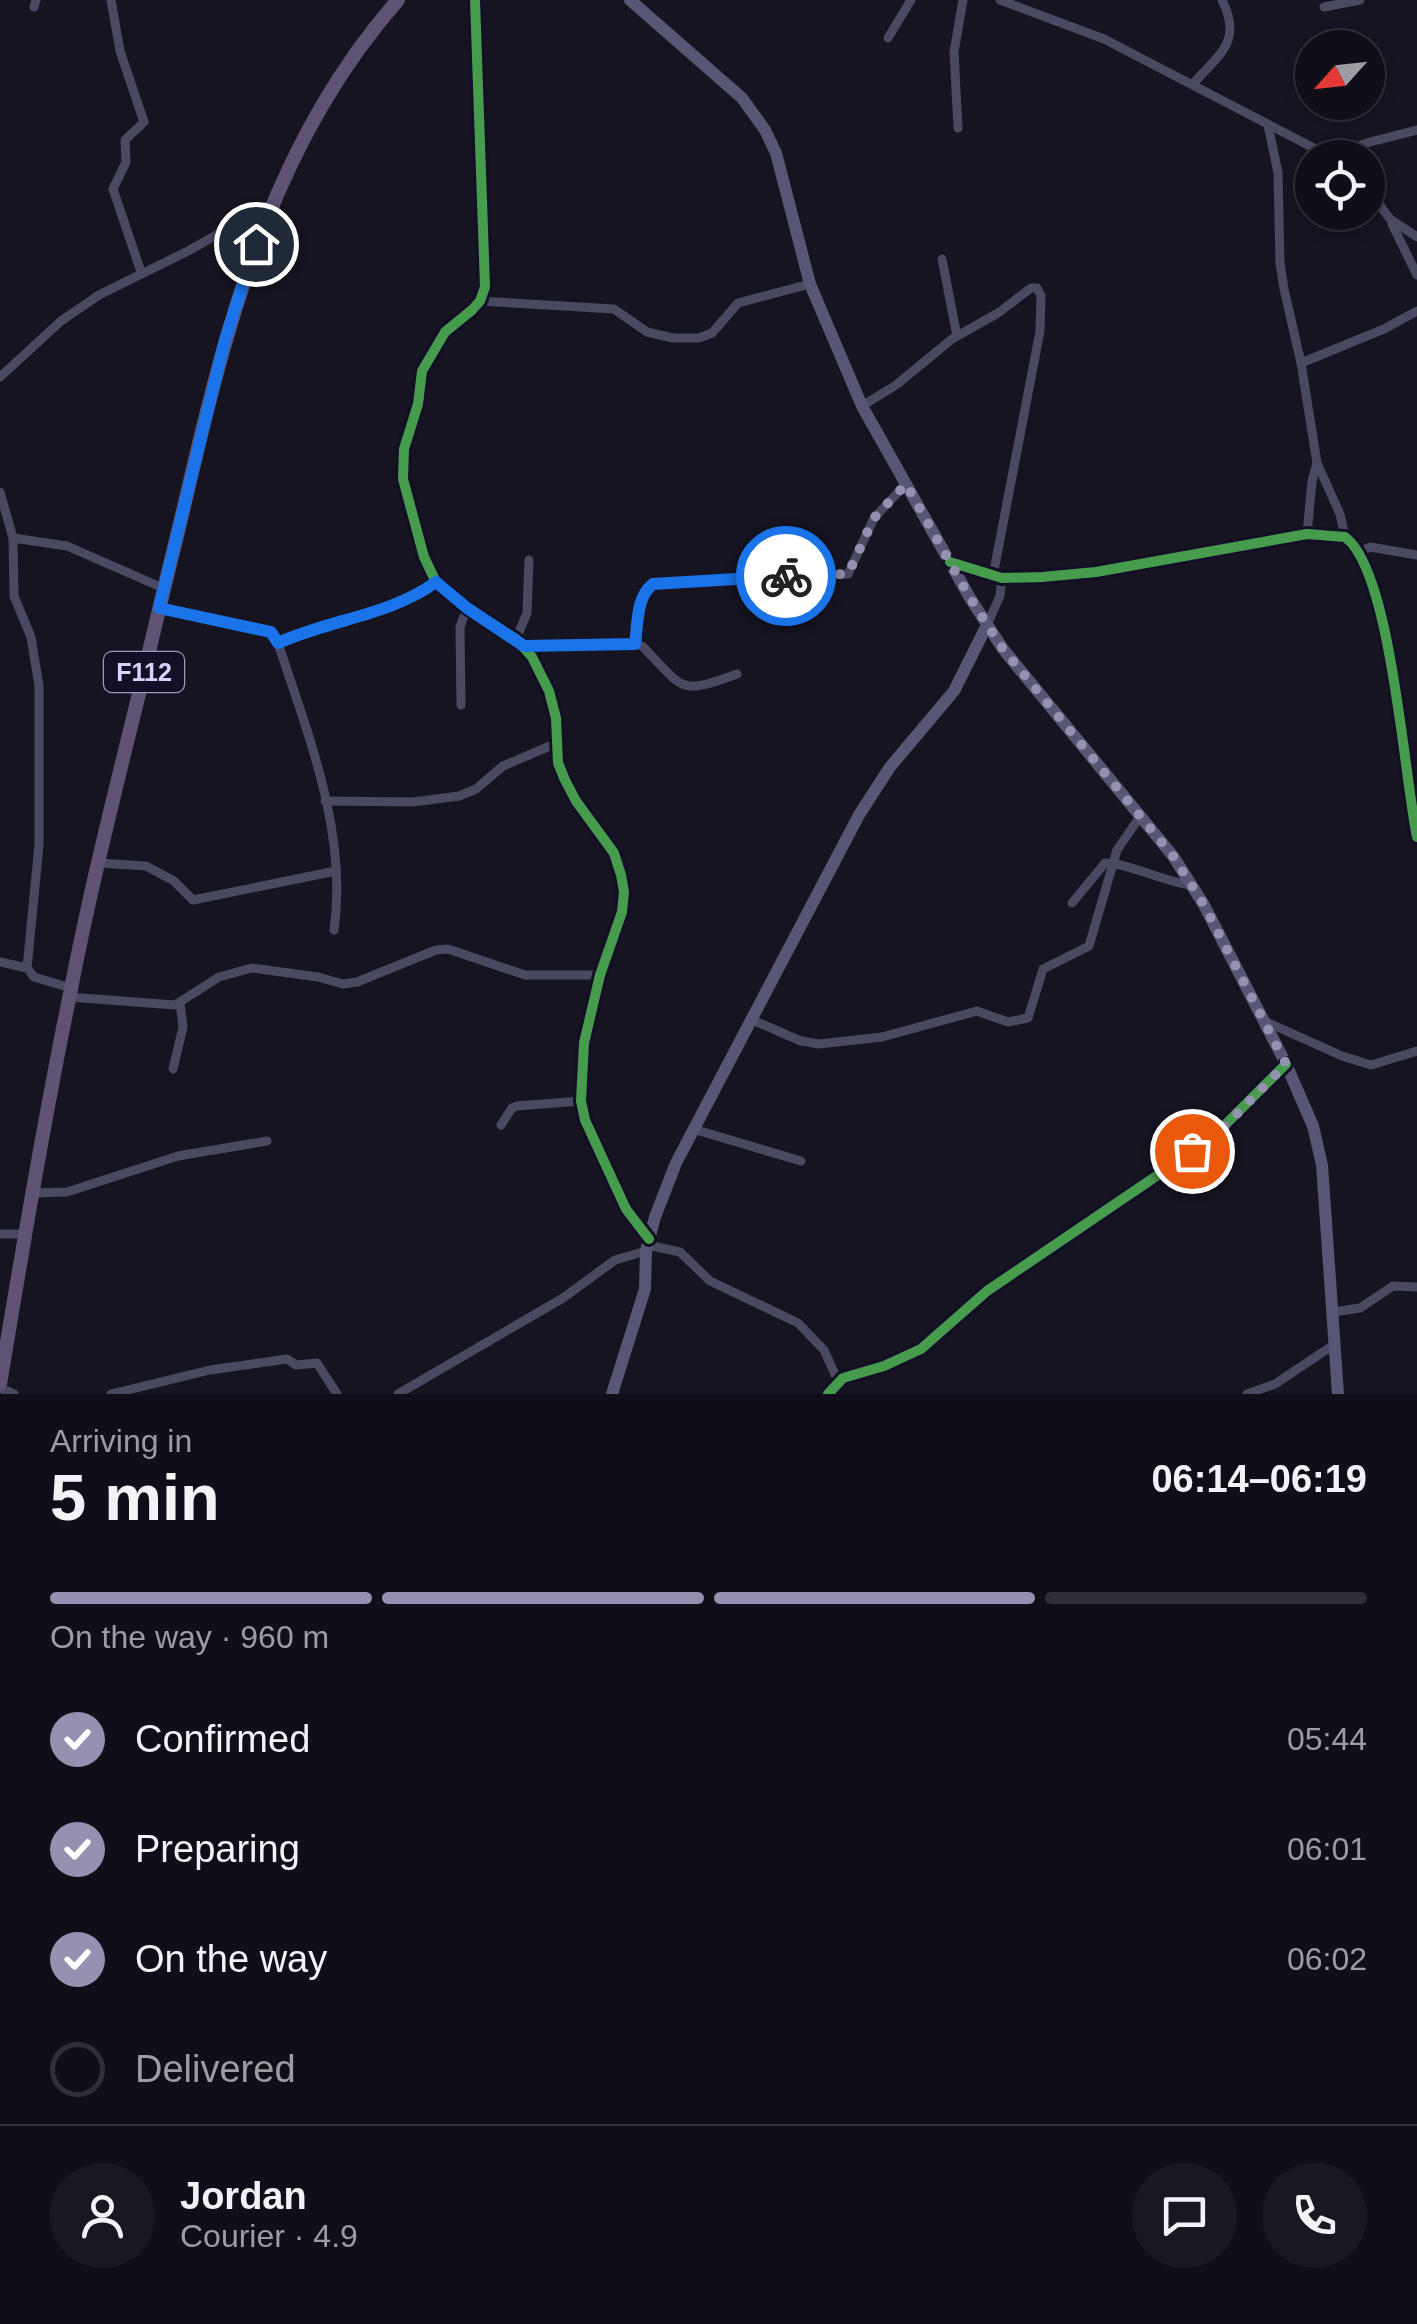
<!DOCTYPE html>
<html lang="en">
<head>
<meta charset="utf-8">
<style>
	body { margin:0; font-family:Helvetica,sans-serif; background:#191822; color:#f1f3f6; height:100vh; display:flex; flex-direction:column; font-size:38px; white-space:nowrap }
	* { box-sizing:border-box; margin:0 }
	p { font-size:32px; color:#9c9ca2 }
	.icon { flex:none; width:55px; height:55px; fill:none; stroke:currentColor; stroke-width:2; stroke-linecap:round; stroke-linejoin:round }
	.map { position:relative; height:1394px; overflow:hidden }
	.drawer { display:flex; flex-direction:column; background:#100f19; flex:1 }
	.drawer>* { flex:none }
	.needle { width:65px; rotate:243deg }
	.controls { position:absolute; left:1295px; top:30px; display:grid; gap:20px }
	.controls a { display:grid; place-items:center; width:90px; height:90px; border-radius:50%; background:#100f19; box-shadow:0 5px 15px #0003,0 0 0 2px #302f38; font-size:50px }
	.pin { position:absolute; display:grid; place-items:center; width:85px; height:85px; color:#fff; margin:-42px; border:5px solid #fff; border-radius:50%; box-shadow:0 2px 10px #0007 }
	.courier { position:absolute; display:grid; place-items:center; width:100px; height:100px; margin:-50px; border:8px solid #1a73e8; border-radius:50%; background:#fff; color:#222; box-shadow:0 2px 12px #0007 }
	.headline em { font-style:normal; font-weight:700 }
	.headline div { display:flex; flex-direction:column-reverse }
	.headline { display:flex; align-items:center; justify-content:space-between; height:170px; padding:0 50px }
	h1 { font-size:65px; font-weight:700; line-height:75px }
	.bar { display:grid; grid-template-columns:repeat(4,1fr); gap:15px 10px; align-content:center; height:120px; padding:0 50px }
	.bar i { height:12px; border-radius:8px; background:#302f38 }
	.bar .current { background:#9591b1 }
	.bar p { grid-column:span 4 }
	.line { display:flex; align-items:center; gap:25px; padding:0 50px; border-top:2px solid #302f38 }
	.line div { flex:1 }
	.round { display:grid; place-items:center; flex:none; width:105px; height:105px; border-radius:52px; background:#191822 }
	ol { padding:0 50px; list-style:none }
	li { display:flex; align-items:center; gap:30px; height:110px }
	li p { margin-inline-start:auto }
	li .icon { padding:10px; border-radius:50%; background:#9591b1; color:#fff; stroke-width:4 }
	li:last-child { color:#9c9ca2 }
	li i { width:55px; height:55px; border:5px solid #302f38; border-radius:50% }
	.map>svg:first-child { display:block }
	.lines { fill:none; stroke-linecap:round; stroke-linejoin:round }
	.street { stroke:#4a4962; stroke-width:9 }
	.secondary { stroke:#575674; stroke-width:12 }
	.primary { stroke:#5e5373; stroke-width:14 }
	.cycleway-casing { stroke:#130f26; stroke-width:16 }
	.cycleway { stroke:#469c4c; stroke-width:10 }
	.done { stroke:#9591b1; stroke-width:10; stroke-dasharray:0 18 }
	.route { stroke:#1a73e8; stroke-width:12 }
	.labels { text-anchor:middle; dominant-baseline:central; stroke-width:10; stroke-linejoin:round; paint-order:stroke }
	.shield { fill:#130f26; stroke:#9e99be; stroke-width:2.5 }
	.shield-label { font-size:25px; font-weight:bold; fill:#d9d4ff }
</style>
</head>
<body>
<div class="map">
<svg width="1417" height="1394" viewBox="0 0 1417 1394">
	<rect width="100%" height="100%" fill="#161421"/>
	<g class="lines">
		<g class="street">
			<polyline points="111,0 120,51 144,122 125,140 126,162 113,189 141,272"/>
			<polyline points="475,0 485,287 480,301 472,310 445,332 422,371 418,404 404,449 403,479 424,557 436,582 467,608 516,639 532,657 549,691 556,718 558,763 565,780 576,801 614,853 621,875 624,892 622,912 600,975 584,1043 581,1101 585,1120 626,1209 649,1239"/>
			<polyline points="1000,0 1104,39 1333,158"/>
			<polyline points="34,7 36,0"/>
			<polyline points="1324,7 1360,0"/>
			<polyline points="888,38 911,0"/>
			<path d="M 1193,84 C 1219,54 1243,42 1222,0"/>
			<polyline points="1268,125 1278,173 1280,263 1284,289 1301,363 1317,463 1340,514 1345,537"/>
			<polyline points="958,128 954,52 963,0"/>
			<polyline points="1331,156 1370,142 1417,130"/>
			<polyline points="1368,189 1390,219 1417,237"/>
			<polyline points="1392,224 1417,275"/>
			<polyline points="942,259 957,336"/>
			<polyline points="480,301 614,309 647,332 673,338 699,338 712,333 738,303 810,284"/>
			<polyline points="1301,363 1384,329 1417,311"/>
			<polyline points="0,377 61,321 99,295 188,251 272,204"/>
			<polyline points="862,406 896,385 952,339 998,313 1031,288 1037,288 1041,296 1040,331 993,576"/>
			<polyline points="0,492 13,538 14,596 31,637 39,686 39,845 27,968"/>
			<polyline points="1307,534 1312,481 1317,463"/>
			<polyline points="13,538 67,546 163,588"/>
			<polyline points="1360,552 1370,547 1417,555"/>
			<path d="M 159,608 L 271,633 L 278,643 C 308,735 348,833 334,930"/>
			<polyline points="987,625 1000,596 1002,578"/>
			<polyline points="516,639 527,613 529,560"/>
			<path d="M 278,643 C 331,619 389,617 436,582"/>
			<path d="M 635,644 C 638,623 636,597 653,583 L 848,574 L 874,518 L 906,484"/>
			<path d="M 524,647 L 635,644 L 642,646 C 685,689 677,696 737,674"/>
			<polyline points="461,705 460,627 467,608"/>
			<polyline points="325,801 413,802 459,796 476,789 503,766 557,743"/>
			<polyline points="99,863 146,866 174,881 193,900 336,871"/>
			<path d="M 1072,903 L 1105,863 C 1125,862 1165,882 1191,885"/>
			<polyline points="0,962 27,968 34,977 71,988"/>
			<polyline points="69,997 175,1005 219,977 252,968 318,977 343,984 357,982 436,950 448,949 525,975 600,975"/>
			<polyline points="750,1019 801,1041 819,1044 882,1037 977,1011 1008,1022 1028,1018 1043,969 1089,946 1117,850 1141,815"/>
			<polyline points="1264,1021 1342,1056 1371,1065 1417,1051"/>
			<polyline points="173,1069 183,1027 180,1003"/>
			<polyline points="501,1125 512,1108 517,1106 581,1101"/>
			<polyline points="693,1129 801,1161"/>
			<polyline points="32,1193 67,1192 178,1156 267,1141"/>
			<polyline points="0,1234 25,1234"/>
			<polyline points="647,1245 680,1252 710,1281 798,1323 824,1350 838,1381"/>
			<polyline points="1333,1312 1360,1308 1393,1286 1417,1287"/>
			<polyline points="0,1388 14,1394"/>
			<polyline points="111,1394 210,1370 287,1359 296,1365 317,1363 337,1394"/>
			<polyline points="398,1394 563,1298 615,1260 646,1251"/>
			<polyline points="828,1394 843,1378 884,1366 921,1349 987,1291 1211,1139 1286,1064"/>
			<polyline points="1247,1394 1275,1384 1335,1344"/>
		</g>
		<g class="secondary">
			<polyline points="630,0 742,98 765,130 776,153 810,284 862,406 970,598 1003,649 1173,856 1204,905 1286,1064 1313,1126 1322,1165 1338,1394"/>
			<path d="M 950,562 L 1002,578 L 1042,577 L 1096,572 L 1307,534 L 1345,537 C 1391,570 1404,776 1417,837"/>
			<polyline points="612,1394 645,1289 646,1251 655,1217 676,1163 859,815 890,767 954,691 987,625"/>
		</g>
		<path class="primary" d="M 0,1384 C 22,1252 44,1120 71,989 C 92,880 120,772 146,665 C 160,603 176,542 190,481 C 231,307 277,137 398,0"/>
		<g class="cycleway-casing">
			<g id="cycleway">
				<polyline points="475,0 485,287 480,301 472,310 445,332 422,371 418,404 404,449 403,479 424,557 436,582 467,608 516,639 532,657 549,691 556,718 558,763 565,780 576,801 614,853 621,875 624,892 622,912 600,975 584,1043 581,1101 585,1120 626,1209 649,1239"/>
				<path d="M 950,562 L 1002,578 L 1042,577 L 1096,572 L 1307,534 L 1345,537 C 1391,570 1404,776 1417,837"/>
				<polyline points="828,1394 843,1378 884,1366 921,1349 987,1291 1211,1139 1286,1064"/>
			</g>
		</g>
		<use href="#cycleway" class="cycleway"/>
	</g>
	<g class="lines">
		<polyline class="done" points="786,576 848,574 874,518 906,484 970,598 1003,649 1173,856 1204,905 1286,1064 1224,1127 1192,1151"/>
		<path class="route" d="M 256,244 L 225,340 L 159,608 L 271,632 L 278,643 C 331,619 389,616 436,582 L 467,608 L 524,646 L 635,644 C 638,623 636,597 653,584 L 786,576"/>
	</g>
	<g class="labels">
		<rect class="shield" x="104" y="652" width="80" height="40" rx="8"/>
		<g class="shield-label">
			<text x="144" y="672">F112</text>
		</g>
	</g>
</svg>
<div class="controls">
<a><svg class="needle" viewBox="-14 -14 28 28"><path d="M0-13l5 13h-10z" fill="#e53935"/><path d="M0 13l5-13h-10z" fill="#9c9ca2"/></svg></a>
<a><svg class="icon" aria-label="locate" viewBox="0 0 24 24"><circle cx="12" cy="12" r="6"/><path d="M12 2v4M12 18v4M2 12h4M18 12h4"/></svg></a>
</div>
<div class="pin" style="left:1192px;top:1151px;background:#ea580c"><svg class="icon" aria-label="bag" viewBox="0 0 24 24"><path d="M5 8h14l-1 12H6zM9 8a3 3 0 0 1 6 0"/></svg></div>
<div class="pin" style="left:256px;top:244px;background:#1f2937"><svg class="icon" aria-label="home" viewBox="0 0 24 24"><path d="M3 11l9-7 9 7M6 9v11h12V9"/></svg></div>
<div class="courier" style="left:786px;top:576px"><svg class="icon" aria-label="bike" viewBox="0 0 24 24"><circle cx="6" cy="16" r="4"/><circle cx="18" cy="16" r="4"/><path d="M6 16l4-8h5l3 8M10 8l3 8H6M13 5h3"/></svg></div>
</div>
<section class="drawer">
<div class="headline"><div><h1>5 min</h1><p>Arriving in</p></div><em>06:14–06:19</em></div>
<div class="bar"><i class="current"></i><i class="current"></i><i class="current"></i><i></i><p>On the way · 960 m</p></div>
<ol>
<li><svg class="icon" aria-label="check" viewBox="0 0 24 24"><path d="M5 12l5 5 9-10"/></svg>Confirmed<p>05:44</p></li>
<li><svg class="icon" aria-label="check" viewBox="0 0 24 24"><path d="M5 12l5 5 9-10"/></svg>Preparing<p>06:01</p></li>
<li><svg class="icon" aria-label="check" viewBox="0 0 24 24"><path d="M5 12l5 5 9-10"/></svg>On the way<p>06:02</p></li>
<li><i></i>Delivered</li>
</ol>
<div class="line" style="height:180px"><a class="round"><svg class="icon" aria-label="person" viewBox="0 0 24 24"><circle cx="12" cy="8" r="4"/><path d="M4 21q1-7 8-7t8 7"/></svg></a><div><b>Jordan</b><p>Courier · 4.9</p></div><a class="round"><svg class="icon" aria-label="chat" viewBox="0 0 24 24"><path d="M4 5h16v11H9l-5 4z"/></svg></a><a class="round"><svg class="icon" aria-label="phone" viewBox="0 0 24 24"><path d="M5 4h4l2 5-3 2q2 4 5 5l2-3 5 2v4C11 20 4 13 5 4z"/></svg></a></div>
</section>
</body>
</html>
